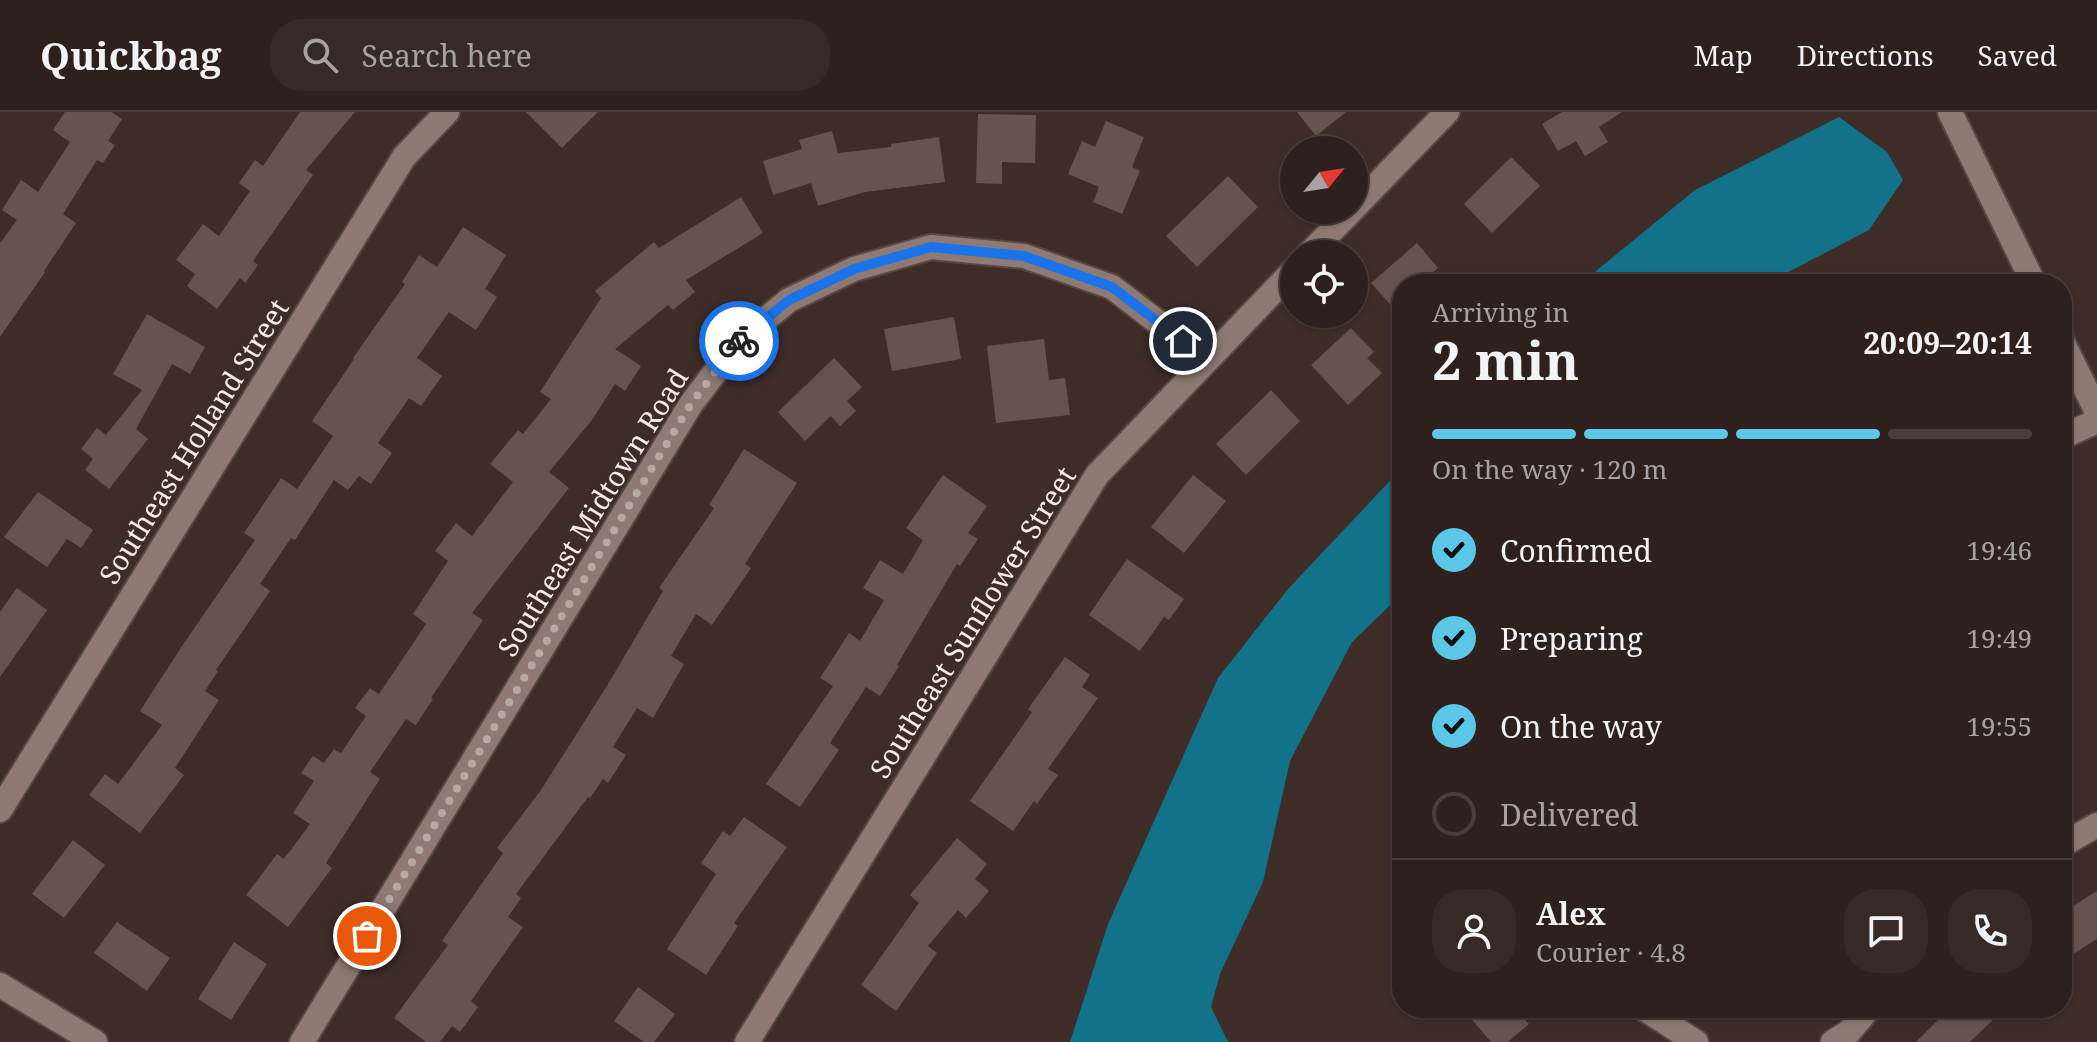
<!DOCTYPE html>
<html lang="en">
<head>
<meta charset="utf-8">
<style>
	body { margin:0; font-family:"Noto Serif",serif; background:#362926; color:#f1f3f6; height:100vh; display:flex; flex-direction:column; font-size:30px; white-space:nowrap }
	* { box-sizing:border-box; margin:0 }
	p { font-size:26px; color:#a7a3a4 }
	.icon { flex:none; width:44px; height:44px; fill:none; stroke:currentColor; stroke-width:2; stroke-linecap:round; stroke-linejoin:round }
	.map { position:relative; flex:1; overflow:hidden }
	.sheet { position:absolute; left:1392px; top:162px; width:680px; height:744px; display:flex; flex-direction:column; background:#2e211d; border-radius:32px; box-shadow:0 2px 6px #0004,0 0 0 2px #493e3b }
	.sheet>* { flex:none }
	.needle { width:52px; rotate:60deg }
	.fabs { position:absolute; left:1280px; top:24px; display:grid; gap:16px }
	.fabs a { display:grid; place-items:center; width:88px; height:88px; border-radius:50%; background:#2e211d; box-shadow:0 2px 6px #0004,0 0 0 2px #493e3b; font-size:40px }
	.pin { position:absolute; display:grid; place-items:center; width:68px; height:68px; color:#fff; margin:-34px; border:4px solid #fff; border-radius:50%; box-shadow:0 2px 8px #0007 }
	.courier { position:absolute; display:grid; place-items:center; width:80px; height:80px; margin:-40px; border:6px solid #1a73e8; border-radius:50%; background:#fff; color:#222; box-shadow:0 2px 10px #0007 }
	.summary em { font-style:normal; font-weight:700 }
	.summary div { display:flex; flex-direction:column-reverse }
	.summary { display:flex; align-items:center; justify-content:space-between; height:136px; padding:0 40px }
	h1 { font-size:52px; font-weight:700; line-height:60px }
	.bar { display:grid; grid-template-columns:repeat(4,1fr); gap:12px 8px; align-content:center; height:96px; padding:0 40px }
	.bar i { height:10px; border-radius:6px; background:#493e3b }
	.bar .current { background:#5cc7e8 }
	.bar p { grid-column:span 4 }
	.line { display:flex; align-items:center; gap:20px; padding:0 40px; border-top:2px solid #493e3b }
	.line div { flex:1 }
	.round { display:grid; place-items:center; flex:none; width:84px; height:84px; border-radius:32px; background:#362926 }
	ol { padding:0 40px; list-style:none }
	li { display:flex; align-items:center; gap:24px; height:88px }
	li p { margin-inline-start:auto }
	li .icon { padding:8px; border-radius:50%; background:#5cc7e8; color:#111; stroke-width:4 }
	li:last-child { color:#a7a3a4 }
	li i { width:44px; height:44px; border:4px solid #493e3b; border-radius:50% }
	header { display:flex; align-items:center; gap:48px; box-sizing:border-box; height:112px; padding:0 40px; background:#2e211d; border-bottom:2px solid #493e3b }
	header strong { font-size:38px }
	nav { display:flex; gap:44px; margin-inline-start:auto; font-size:28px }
	.search { width:560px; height:72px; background:#362926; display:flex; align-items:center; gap:20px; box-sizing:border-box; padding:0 28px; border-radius:32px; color:#a7a3a4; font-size:30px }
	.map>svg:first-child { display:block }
	.water { fill:#11728a }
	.building { fill:#67534d }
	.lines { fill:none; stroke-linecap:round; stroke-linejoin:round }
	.street-casing { stroke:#574843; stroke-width:28 }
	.street { stroke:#8f7a73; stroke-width:24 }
	.done { stroke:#b6a8a4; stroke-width:8; stroke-dasharray:0 14.4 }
	.route { stroke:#1a73e8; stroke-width:10 }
	.labels { text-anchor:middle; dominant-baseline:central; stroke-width:6; stroke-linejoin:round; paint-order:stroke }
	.street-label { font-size:28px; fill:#f7ebe7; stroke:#3e2c27 }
</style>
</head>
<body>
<header>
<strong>Quickbag</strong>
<div class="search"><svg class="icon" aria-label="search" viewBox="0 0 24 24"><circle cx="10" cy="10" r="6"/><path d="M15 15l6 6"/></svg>Search here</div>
<nav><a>Map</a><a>Directions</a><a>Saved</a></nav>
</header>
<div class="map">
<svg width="2097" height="930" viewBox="0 0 2097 930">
	<rect width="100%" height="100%" fill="#3e2c27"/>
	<g class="water">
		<polygon points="1839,5 1887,40 1903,68 1869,118 1765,172 1580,172 1695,78"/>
		<polygon points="1402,356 1402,482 1352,530 1290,649 1263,770 1220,862 1211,895 1228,930 1070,930 1108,812 1218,566 1288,477"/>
	</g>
	<g class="building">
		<polygon points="65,0 111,0 122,7 108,29 115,33 103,51 97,48 63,102 76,111 44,159 45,160 0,225 0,131 17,108 2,98 21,68 38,80 70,30 53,18"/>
		<polygon points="300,0 355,0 306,58 313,63 253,149 258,153 245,171 240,166 217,197 187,174 195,162 176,148 203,112 219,124 250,79 239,71 255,48 263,54"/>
		<polygon points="526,0 598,0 562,36"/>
		<polygon points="1297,0 1346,0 1316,24"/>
		<polygon points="1562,0 1622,0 1599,15 1608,30 1585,44 1576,29 1558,39 1542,12"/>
		<polygon points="978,2 1036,3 1035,51 1002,50 1002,72 976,71"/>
		<polygon points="1106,9 1144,25 1132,55 1140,59 1122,102 1093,90 1099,75 1068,62 1082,29 1095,35"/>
		<polygon points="832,19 838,41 891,35 891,32 939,25 945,70 865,80 818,94 811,71 773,83 763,49 802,37 799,28"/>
		<polygon points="1511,45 1540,74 1492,121 1464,92"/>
		<polygon points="1228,64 1258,95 1197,155 1166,124"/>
		<polygon points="741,85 763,121 686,168 695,180 673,198 668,193 615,237 641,254 625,279 615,272 592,308 549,360 569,376 472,501 483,508 431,586 433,587 416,613 406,607 370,660 380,667 326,751 332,756 288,815 246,783 277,742 284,747 310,712 293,701 314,669 301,661 313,644 324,651 334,637 341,641 366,604 355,596 370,576 379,582 426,512 413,502 448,449 435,439 456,411 472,424 513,370 490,352 518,318 523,322 551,287 540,280 601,186 595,179 654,130 659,136"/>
		<polygon points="463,115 506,143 485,177 497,185 476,218 449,200 417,246 442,264 421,294 409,286 378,331 392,341 371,372 359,364 348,378 334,368 295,428 291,426 260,472 270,479 216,558 218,559 205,579 219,588 175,656 184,663 140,721 89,683 105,662 118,672 162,613 140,599 182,534 255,428 244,421 281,366 297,377 333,324 312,309 354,247 353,246 405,172 402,170 419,143 437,155"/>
		<polygon points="1417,131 1438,156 1419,172 1402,172 1402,206 1372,172 1370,172"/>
		<polygon points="147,202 205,235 190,262 172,252 136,317 148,327 109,377 85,358 93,347 81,337 97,316 106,323 142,278 113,262"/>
		<polygon points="954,205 961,247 892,259 884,217"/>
		<polygon points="1351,216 1374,240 1367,246 1382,261 1348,293 1311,253"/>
		<polygon points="1044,227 1049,268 1065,266 1070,303 996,311 987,234"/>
		<polygon points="834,246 862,275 847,289 856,299 840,314 831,304 805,329 778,300"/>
		<polygon points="1271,278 1300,309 1246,363 1216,332"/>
		<polygon points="744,337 797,371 745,452 751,456 712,513 696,502 671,544 684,552 653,606 637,596 613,635 626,643 608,671 603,667 590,686 588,685 516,782 521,786 508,805 523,815 471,889 478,895 460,920 452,914 440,930 426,930 394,906 448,833 442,829 503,741 497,736 541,678 605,577 663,479 659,476 714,396 709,393"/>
		<polygon points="943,363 987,394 968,421 978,427 960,454 957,452 897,553 899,554 880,584 866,575 830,631 839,638 800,695 766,672 833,574 820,566 849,521 860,529 884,488 863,476 880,448 903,462 923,428 906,416"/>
		<polygon points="1193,363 1226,389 1184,441 1151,415"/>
		<polygon points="38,380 93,418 81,436 67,427 47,455 4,425"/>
		<polygon points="1127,447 1184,487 1169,508 1164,505 1140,539 1089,503"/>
		<polygon points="17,476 47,498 0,565 0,500"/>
		<polygon points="1065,545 1090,563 1082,575 1098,586 1048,657 1058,663 1037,692 1034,689 1013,719 970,689 1032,600 1028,597"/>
		<polygon points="744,705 787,735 734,811 738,814 706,863 667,837 716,762 701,751 723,719 730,724"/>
		<polygon points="957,726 987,752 975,767 989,779 966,806 958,798 928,834 937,841 896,899 861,873 919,791 910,783"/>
		<polygon points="73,728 105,753 64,806 32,782"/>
		<polygon points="2097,779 2097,827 2062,849 2062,801"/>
		<polygon points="117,810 170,846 147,879 94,841"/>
		<polygon points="234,830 267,852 231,908 198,887"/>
		<polygon points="638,875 675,902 654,930 644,930 614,909"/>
		<polygon points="1462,896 1515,896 1529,912 1508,930 1491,930"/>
		<polygon points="1950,896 2005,896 1970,930 1916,930"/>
	</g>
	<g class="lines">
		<g class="street-casing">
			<g id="street">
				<polyline points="1950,0 2034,172"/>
				<polyline points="1354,96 1447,0"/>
				<polyline points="1309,142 1352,98"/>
				<polyline points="2062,229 2097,300"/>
				<polyline points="2062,325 2097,309"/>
				<polyline points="0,698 404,45 447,0"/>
				<polyline points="2062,733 2097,713"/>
				<polyline points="0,873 95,930"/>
				<polyline points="1643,896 1696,930"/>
				<polyline points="302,930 691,292 738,230 789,188 854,157 931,135 1024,144 1112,175 1207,248"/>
				<polyline points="747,930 1097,363 1294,158"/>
				<polyline points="1833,930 1849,920 1869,896"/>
			</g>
		</g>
		<use href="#street" class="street"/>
	</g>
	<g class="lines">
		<polyline class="done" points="367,824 691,292 739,229"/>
		<polyline class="route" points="739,229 789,188 854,157 931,135 1024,144 1112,175 1183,229"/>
	</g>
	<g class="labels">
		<g class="street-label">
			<text transform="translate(193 329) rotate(-58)">Southeast Holland Street</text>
			<text transform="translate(592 400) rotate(-58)">Southeast Midtown Road</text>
			<text transform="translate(972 510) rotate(-58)">Southeast Sunflower Street</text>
		</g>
	</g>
</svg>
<div class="fabs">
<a><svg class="needle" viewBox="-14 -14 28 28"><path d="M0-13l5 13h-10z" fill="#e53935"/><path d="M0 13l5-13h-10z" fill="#a7a3a4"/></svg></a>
<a><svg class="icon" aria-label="locate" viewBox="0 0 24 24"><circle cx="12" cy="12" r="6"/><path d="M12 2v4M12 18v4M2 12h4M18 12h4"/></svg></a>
</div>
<div class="pin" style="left:367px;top:824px;background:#ea580c"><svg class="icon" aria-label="bag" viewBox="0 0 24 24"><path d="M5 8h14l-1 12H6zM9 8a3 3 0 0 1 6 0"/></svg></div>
<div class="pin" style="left:1183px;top:229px;background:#1f2937"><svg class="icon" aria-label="home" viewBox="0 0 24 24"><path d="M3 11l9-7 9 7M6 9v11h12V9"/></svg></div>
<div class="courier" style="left:739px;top:229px"><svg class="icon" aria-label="bike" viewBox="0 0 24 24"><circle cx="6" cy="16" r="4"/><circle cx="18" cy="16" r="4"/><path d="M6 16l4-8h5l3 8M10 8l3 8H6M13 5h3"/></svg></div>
<section class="sheet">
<div class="summary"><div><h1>2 min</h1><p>Arriving in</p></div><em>20:09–20:14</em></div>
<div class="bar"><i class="current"></i><i class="current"></i><i class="current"></i><i></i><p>On the way · 120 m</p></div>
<ol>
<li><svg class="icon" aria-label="check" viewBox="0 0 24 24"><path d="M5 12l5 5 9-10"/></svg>Confirmed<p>19:46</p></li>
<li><svg class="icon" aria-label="check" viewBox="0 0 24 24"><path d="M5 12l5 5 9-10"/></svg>Preparing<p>19:49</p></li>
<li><svg class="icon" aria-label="check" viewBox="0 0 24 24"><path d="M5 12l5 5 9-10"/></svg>On the way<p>19:55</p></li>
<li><i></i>Delivered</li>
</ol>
<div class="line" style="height:144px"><a class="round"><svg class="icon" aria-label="person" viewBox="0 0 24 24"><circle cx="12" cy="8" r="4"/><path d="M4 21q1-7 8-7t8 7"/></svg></a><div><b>Alex</b><p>Courier · 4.8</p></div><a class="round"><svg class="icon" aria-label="chat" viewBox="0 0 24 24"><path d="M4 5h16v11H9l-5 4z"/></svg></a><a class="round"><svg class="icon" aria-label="phone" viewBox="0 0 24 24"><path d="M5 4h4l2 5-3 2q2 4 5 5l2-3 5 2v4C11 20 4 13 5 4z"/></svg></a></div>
</section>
</div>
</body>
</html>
